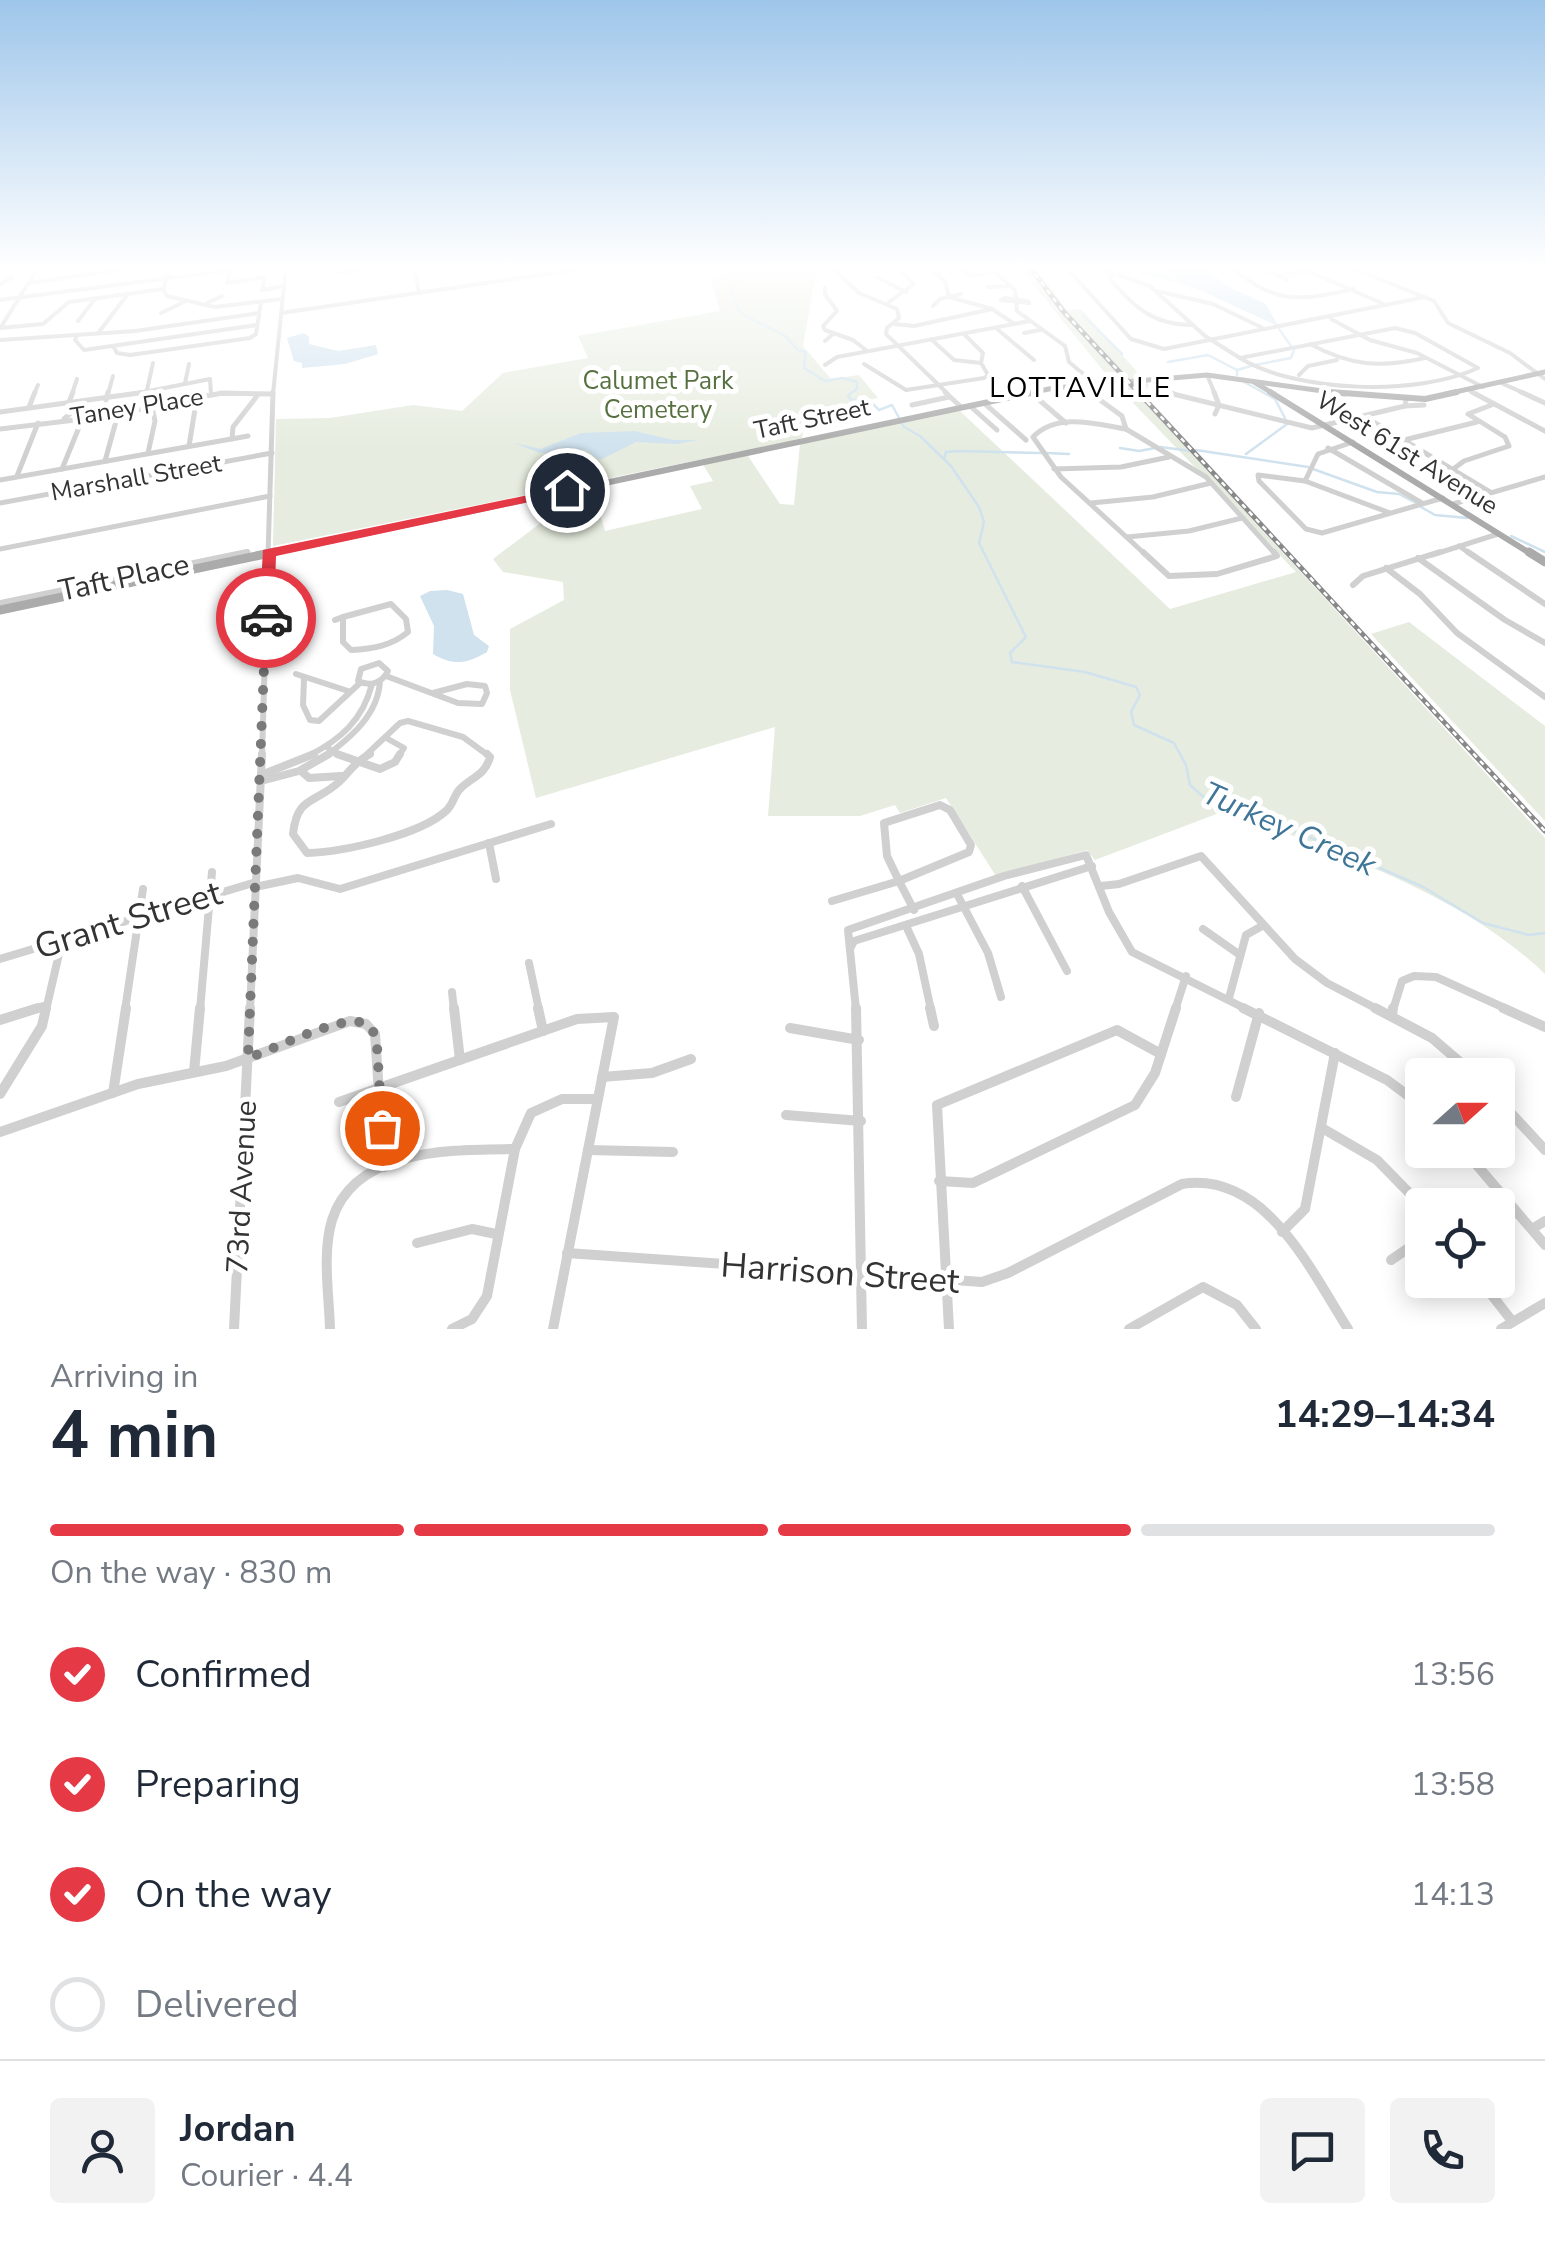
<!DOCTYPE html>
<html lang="en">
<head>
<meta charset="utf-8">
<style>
	body { margin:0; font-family:"Nunito Sans",sans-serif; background:#f2f2f3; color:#1f2937; height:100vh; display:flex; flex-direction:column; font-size:38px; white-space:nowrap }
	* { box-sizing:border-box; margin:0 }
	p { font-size:32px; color:#747a83 }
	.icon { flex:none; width:55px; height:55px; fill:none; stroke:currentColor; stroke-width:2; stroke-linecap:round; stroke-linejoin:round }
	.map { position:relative; height:1329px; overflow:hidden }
	.panel { display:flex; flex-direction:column; background:#fff; flex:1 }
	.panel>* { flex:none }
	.needle { width:65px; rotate:69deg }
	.fabs { position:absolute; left:1405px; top:1058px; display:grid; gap:20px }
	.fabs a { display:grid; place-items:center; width:110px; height:110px; border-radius:10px; background:#fff; box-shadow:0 5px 25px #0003; font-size:50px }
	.pin { position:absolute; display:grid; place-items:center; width:85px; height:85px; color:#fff; margin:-42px; border:5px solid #fff; border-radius:50%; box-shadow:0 2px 10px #0007 }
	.courier { position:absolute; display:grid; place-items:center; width:100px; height:100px; margin:-50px; border:8px solid #e63946; border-radius:50%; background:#fff; color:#222; box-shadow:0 2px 12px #0007 }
	.headline em { font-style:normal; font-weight:700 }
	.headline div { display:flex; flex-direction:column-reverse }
	.headline { display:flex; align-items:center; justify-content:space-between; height:170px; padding:0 50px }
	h1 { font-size:65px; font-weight:700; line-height:75px }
	.bar { display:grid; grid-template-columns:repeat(4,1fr); gap:15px 10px; align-content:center; height:120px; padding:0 50px }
	.bar i { height:12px; border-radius:8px; background:#e0e1e3 }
	.bar .on { background:#e63946 }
	.bar p { grid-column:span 4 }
	.line { display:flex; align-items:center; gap:25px; padding:0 50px; border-top:2px solid #e0e1e3 }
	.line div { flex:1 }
	.round { display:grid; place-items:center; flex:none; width:105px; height:105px; border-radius:10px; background:#f2f2f3 }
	ol { padding:0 50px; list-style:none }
	li { display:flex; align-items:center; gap:30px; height:110px }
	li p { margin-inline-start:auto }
	li .icon { padding:10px; border-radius:50%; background:#e63946; color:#fff; stroke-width:4 }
	li:last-child { color:#747a83 }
	li i { width:55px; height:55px; border:5px solid #e0e1e3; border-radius:50% }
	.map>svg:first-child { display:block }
	.green { fill:#e6ecdf }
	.water { fill:#cfe2ee }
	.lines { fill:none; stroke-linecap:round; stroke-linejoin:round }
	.stream { stroke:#cfe2ee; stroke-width:2.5 }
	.minor-far4 { stroke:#d0d0d0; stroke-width:4 }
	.minor-far3 { stroke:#d0d0d0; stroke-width:5 }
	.minor-far2 { stroke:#d0d0d0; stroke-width:6 }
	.minor-far1 { stroke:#d0d0d0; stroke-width:8 }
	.minor { stroke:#d0d0d0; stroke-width:10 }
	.major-far2 { stroke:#ababab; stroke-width:5 }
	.major-far1 { stroke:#ababab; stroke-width:6 }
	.major { stroke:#ababab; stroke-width:9 }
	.rail-casing { stroke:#888; stroke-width:5 }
	.rail { stroke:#fff; stroke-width:2.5; stroke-dasharray:5; stroke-linecap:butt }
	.route { fill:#e63946 }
	.done { stroke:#7a7a7a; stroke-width:10; stroke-dasharray:0 18 }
	.labels { text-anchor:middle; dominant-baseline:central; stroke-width:10; stroke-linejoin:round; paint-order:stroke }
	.far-park-label { font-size:25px; fill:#56703f; stroke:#fff }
	.far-street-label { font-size:25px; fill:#333; stroke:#fff }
	.far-neighbourhood-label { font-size:28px; letter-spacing:2.5px; fill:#000; stroke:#fff }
	.street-label { font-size:30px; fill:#333; stroke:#fff }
	.water-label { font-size:32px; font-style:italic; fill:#3f7597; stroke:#fff }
	.near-street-label { font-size:35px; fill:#333; stroke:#fff }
</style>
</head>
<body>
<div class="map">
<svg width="1545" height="1329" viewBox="0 0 1545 1329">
	<rect width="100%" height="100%" fill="#fff"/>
	<g class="green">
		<polygon points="754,266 817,266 803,346 831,379 859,375 878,398 807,414 802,438 788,442 273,546 276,419 330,418 413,405 462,411 503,373 588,358 578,336 720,311 710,277"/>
		<path d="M 1018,266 L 1035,266 L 1067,310 L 1081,309 L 1149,385 L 1141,398 L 1545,838 L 1545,974 C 1458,891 1337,854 1227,810 L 1095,860 L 1087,850 L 996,876 L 946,798 L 900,813 L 895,805 L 860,816 L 768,816 L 775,727 L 536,798 L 510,690 L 510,629 L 564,600 L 563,582 L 503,572 L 493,559 L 555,512 L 597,503 L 605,531 L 702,509 L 690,486 L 713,481 L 702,463 L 746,453 L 780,504 L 794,505 L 800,444 L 959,410 L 1170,609 L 1296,572 L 1110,379 Z"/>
		<polygon points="1409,622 1545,726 1545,821 1371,634"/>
	</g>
	<g class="water">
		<polygon points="1118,266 1156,271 1177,281 1173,273 1158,266 1202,266 1227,286 1266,304 1278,326 1195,288"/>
		<polygon points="304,333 309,337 309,344 338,351 376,345 378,354 345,364 302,368 302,363 294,361 287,338"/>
		<polygon points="635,431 673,440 698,440 676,444 636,442 600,460 586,450 540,453 514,443 541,449 581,433"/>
		<path d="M 447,590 L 463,594 L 474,635 L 489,646 L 487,652 C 467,664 453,666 433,654 L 434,626 L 420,596 L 430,591 Z"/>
	</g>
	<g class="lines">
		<g class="stream">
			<polyline points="742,266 739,281 731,291 740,313 784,335 798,350 806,352 804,368 825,381 842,378 857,382 857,389 848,395 851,400 869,400 879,410 892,405 904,427 920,436 951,466 979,507 984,522 979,543 1026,637 1010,653 1012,662 1085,672 1136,687 1140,695 1131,712 1134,725 1174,743 1186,765 1190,785 1206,799 1307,836 1423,887 1483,923 1529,935 1545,933"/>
			<polyline points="1083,315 1122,354"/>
			<polyline points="1279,329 1291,346"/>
			<polyline points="1168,362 1208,355 1237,370"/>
			<polyline points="1255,365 1291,358 1294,350"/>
			<polyline points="1237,375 1237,370 1251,366"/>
			<polyline points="1244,382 1275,399 1285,418"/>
			<polyline points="1161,447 1190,451"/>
			<polyline points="1120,448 1139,451 1155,448"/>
			<polyline points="1196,450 1308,467"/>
			<polyline points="1046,453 1069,454"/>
			<polyline points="1246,454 1287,424"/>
			<polyline points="944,459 946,452 958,451 1041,453"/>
			<polyline points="1313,469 1377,492 1399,494 1416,503"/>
			<polyline points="1421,507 1435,515 1467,518"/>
			<polyline points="1511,536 1545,552"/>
		</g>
		<g class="minor-far4">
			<polyline points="171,266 163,289 167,296 215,307 282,299"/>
			<polyline points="331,266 333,271 341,272 390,266"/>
			<polyline points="414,266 419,292"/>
			<polyline points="927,266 945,281 949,297 992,309 1013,323"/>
			<polyline points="958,266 971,276 996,271"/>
			<polyline points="988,266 1015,290 1017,311 1065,346 1069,362 1094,383"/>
			<polyline points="1065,266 1131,339 1164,349 1425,297"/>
			<polyline points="1093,266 1150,286 1205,336 1240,358"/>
			<path d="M 1230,266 C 1276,305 1298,301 1354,289"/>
			<polyline points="1296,266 1386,305"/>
			<polyline points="1347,266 1434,301 1448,323 1510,353 1545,379"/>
			<polyline points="0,268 4,266"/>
			<polyline points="833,269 859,293 897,309 899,318 887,328 886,334 948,394"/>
			<polyline points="834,269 854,266"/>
			<polyline points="230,270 227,283 265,277 262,290 284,286"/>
			<polyline points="1269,271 1287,280"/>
			<path d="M 1113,273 L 1110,279 C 1134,307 1153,325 1192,325"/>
			<polyline points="1278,276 1306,270"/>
			<polyline points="877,277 906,292"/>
			<polyline points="29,283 143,266"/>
			<polyline points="0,284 11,278"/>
			<polyline points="825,287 825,294 837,311 823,326 825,330 853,340 866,350"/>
			<polyline points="988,287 1010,286"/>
			<polyline points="1157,291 1213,304 1265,329"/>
			<polygon points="1005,298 1027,301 1029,303 1001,300"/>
			<polyline points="0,300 259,266"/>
			<polyline points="889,302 914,284 896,266"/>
			<polyline points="205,304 222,296"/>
			<polyline points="933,306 940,299 961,294"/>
			<polyline points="161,313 186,301"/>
			<polyline points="281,313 601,266"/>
			<polyline points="1331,319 1370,340 1417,353 1483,387"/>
			<polyline points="78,321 94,300"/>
			<polyline points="894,324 914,326 992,309"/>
			<polyline points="1,327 39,266"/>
			<polyline points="0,328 43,324 69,302 163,289"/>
			<polyline points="996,328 1034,360"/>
			<path d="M 1395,328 L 1415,333 L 1478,368 C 1418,396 1297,393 1240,358 Z"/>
			<polyline points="99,332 127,295"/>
			<polyline points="1024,333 1040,330"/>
			<polyline points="77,335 75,340 84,350 257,325"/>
			<polyline points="931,339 954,360 981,363"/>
			<polyline points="0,340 135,331 259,313"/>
			<polyline points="825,341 833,334"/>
			<path d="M 1310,344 C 1351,366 1380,368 1425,358"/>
			<polyline points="113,346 117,353 130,355 250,338 256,334 261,302"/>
			<polyline points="864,364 906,390 984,378 988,375 981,363 983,353 964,334"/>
			<polyline points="825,365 837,357 1030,321"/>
			<polyline points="1207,375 1215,394"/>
			<polyline points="1299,375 1308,366 1337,360"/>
			<polyline points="185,383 189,364"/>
			<polyline points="1501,383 1526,394"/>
			<polyline points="1155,384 1175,394"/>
			<polyline points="1080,385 1093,394"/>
			<polyline points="147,390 153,363"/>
			<polyline points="1470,391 1476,394"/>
			<polyline points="34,394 38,385"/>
			<polyline points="72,394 77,379"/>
			<polyline points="108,394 113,376"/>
			<polyline points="134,394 210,379 211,394"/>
			<polyline points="215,394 273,394"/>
			<polyline points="273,394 286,266"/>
		</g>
		<g class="minor-far3">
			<polyline points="945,392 961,407"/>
			<polyline points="1089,392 1122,416 1126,429"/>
			<polyline points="1165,392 1312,428 1405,406 1406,400"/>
			<polyline points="1214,392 1219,405 1215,414"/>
			<polyline points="1472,392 1545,431"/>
			<polyline points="1521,392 1545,403"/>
			<polyline points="1031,393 1066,423"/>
			<polyline points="106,400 108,392"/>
			<polyline points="69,402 73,392"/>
			<polyline points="984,403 1026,440"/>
			<polyline points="912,405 949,397"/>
			<polyline points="970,406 997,430"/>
			<polyline points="1405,406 1424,405"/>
			<polyline points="29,407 35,392"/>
			<polyline points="0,412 146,392"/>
			<polyline points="1365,417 1490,492"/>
			<polyline points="64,419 85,401"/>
			<polyline points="0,429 100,417 222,393 273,394"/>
			<polyline points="1126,429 1206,477 1276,555"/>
			<path d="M 1126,429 C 1096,424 1057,412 1033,437 L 1061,477 L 1146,555"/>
			<polyline points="232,439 233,427 257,396"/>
			<polyline points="1404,440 1477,422"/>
			<polyline points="189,446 197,397"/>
			<polyline points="1328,448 1422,503"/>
			<polyline points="148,453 155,421 152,407"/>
			<polyline points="105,461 118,414"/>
			<polyline points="62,469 82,420"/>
			<polyline points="1054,469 1121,467 1169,457"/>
			<polyline points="1452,470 1464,461 1509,446 1505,437 1468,414 1494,404"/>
			<polyline points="17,476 38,423"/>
			<polyline points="0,480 248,436"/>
			<polyline points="1305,481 1318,454 1353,442"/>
			<polyline points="0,503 272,453"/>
			<polyline points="1091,503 1153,497 1211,483"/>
			<polyline points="1453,504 1545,477"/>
			<polyline points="1390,513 1305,481 1258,475 1259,481 1306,529 1322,533 1443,498"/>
			<polyline points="1127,537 1189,531 1242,518"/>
			<polyline points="1459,546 1472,555"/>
			<polyline points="0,549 270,496"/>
			<polyline points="235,555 248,552"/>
			<polyline points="268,555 273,392"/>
			<polyline points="1432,555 1498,534"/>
		</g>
		<g class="minor-far2">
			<polyline points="1143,552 1169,576 1217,574 1277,556 1274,552"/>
			<polyline points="1468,552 1545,604"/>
			<polyline points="1418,558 1505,620 1545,643"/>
			<polyline points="1386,568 1420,594 1457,633 1545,697"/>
			<polyline points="1353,585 1363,576 1440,552"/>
			<polyline points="0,603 247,552"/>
			<path d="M 391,604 L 406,619 L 408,632 C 391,646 372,649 351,650 L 343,642 L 343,617 Z"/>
			<polyline points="335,620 343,617"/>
			<path d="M 379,663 L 388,671 C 382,683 370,687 358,681 L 361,669 Z"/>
			<polyline points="296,674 348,691"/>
			<polyline points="386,676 458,703 482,704 487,693 485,686 467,684 433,693"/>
			<polyline points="304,679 303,705 310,720 319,721 360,683"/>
			<polyline points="388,739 404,748 399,756"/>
			<polyline points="328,748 341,756"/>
			<polyline points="262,756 268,552"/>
			<path d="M 308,756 C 340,740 363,720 372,684"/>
			<path d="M 326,756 C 351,737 378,715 380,681"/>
			<polyline points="365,756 400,723 408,721 463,737 489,756"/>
		</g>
		<g class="minor-far1">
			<polyline points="337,754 380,769 395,762 400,754"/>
			<path d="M 370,754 C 355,762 351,770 340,781 C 316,804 297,795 293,834 L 307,853 C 343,852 421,835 447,810 C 453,804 454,796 459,790 C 471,777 485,776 490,757 L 487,754"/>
			<polyline points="301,771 309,778 341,776"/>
			<polyline points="261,775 314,754"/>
			<polyline points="261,781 299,771 329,754"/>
			<polygon points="940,805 950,810 971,845 969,852 899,881 887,856 884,823"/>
			<polyline points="489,843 496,879"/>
			<polyline points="899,881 914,910"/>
			<polyline points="1022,886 1067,971"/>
			<polyline points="1101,886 1119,884 1201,856 1295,959 1327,983 1379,1010"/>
			<polyline points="255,887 298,878 340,889 551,824"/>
			<polyline points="957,894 988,953 1001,997"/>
			<polyline points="832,901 899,881"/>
			<polyline points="907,928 919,954 931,1010"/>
			<polyline points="1203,929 1240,955"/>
			<polyline points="850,949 854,941 1092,866"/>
			<polyline points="0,959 256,882"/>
			<polyline points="529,963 539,1010"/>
			<polyline points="452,992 454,1010"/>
			<polyline points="1229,998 1246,935 1262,926"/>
			<polyline points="30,1010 47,1005"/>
			<polyline points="46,1010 62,941"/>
			<polyline points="125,1010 143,889"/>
			<polyline points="200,1010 212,872"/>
			<polyline points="250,1010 262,754"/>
			<polyline points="856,1010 848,930 1004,876 1086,855 1109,912 1132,952 1248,1010"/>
			<polyline points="1175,1010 1186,976"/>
			<polyline points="1393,1010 1402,981 1414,976 1436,977 1509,1010"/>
		</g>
		<g class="minor">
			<polyline points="454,1008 460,1060"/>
			<polyline points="538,1008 543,1031"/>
			<polyline points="856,1008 862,1329"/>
			<polyline points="930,1008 934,1026"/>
			<polyline points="1243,1008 1387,1080 1422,1106"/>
			<polyline points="1375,1008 1432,1038 1475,1075"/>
			<polyline points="1503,1008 1545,1027"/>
			<polyline points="1392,1015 1393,1008"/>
			<polyline points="0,1020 38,1008"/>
			<polyline points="790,1028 859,1040"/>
			<polyline points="194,1072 200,1008"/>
			<polyline points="602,1077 652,1073 691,1059"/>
			<polyline points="113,1093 126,1008"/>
			<polyline points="0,1094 42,1026 46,1008"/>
			<polyline points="1236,1097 1259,1013"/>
			<polyline points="1498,1099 1545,1150"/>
			<polyline points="339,1102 577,1019 614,1017 553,1329"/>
			<polyline points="786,1115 861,1121"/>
			<polyline points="1322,1128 1377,1160 1422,1206"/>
			<polyline points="0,1132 138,1084 226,1066 350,1021 366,1024 375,1034 384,1167"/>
			<polyline points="588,1150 673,1152"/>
			<polyline points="1464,1150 1545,1245"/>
			<polyline points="939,1181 973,1183 1135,1105 1155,1073 1176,1008"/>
			<polyline points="1532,1229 1545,1221"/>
			<polyline points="1282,1232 1305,1209 1335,1053"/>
			<polyline points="417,1243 472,1229 496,1234"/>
			<path d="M 567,1253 L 982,1282 L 1008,1273 L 1182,1184 C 1265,1171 1310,1269 1348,1329"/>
			<polyline points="1391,1260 1422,1239"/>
			<polyline points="1480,1280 1512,1321"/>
			<polyline points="234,1329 250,1008"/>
			<path d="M 330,1329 C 329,1294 322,1254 332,1220 C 355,1147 453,1150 515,1149"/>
			<polyline points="452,1329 472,1319 487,1296 515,1149 531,1113 562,1099 598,1099"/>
			<polyline points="949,1329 937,1105 1117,1030 1161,1054"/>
			<polyline points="1129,1329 1203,1287 1237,1305 1256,1329"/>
			<polyline points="1501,1329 1545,1303"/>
		</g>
		<g class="major-far2">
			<polyline points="1254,382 1274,394"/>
			<polyline points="1024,394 1054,388 1207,375 1345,394"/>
			<polyline points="1446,394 1545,372"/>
		</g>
		<g class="major-far1">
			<polyline points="1270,392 1533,555"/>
			<polyline points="1330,392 1425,399 1457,392"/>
			<polyline points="263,555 1036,392"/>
		</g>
		<g class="major">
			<polyline points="1529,552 1545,562"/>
			<polyline points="0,610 275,552"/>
		</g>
		<g class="rail-casing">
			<polyline id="rail" points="1029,266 1063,311 1545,831"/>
		</g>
		<use href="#rail" class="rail"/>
	</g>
	<linearGradient id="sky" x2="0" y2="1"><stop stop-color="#9ec6ea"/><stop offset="0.59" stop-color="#fff"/><stop offset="1" stop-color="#fff" stop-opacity="0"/></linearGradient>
	<rect width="1545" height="452" fill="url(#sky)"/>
	<polygon class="route" points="567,487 573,490 571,493 276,556 274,618 266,623 259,618 263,550"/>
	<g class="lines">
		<path class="done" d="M 266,618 L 248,1058 C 273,1050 344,1012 366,1024 C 374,1029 376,1038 377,1046 L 382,1128"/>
	</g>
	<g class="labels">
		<g class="far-park-label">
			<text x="658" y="381">Calumet Park<tspan x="658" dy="29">Cemetery</tspan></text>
		</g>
		<g class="far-street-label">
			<text transform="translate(137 407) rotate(-9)">Taney Place</text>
			<text transform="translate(812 419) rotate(-12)">Taft Street</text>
			<text transform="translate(1407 453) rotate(32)">West 61st Avenue</text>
			<text transform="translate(136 478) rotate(-10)">Marshall Street</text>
		</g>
		<g class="far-neighbourhood-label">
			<text x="1081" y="388">LOTTAVILLE</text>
		</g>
		<g class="street-label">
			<text transform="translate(124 578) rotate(-12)">Taft Place</text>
			<text transform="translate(242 1187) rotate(-87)">73rd Avenue</text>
		</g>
		<g class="water-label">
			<text transform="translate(1289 829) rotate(24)">Turkey Creek</text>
		</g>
		<g class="near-street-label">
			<text transform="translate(128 920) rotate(-17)">Grant Street</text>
			<text transform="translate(840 1273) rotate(4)">Harrison Street</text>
		</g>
	</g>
</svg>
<div class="fabs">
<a><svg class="needle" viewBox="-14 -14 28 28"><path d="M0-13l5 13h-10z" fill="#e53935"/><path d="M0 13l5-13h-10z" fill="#747a83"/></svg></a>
<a><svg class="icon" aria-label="locate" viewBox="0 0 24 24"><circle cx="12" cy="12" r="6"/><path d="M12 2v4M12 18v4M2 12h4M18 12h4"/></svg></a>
</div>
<div class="pin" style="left:382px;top:1128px;background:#ea580c"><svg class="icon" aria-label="bag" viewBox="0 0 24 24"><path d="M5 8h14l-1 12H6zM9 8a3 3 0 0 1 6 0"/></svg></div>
<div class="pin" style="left:567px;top:490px;background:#1f2937"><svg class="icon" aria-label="home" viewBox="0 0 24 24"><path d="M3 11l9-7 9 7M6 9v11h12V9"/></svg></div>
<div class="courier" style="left:266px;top:618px"><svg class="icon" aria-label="car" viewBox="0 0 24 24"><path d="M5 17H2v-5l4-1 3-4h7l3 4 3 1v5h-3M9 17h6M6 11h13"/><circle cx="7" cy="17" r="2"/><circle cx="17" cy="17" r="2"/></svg></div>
</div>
<section class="panel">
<div class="headline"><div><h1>4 min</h1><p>Arriving in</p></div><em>14:29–14:34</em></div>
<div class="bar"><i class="on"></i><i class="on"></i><i class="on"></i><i></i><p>On the way · 830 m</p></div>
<ol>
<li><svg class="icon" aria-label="check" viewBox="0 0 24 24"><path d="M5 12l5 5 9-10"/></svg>Confirmed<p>13:56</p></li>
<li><svg class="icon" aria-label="check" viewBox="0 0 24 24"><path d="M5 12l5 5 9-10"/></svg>Preparing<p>13:58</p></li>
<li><svg class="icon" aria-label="check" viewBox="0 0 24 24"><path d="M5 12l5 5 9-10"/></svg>On the way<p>14:13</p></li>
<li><i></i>Delivered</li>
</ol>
<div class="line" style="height:180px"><a class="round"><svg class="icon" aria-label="person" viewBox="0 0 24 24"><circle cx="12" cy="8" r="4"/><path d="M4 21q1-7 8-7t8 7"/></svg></a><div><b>Jordan</b><p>Courier · 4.4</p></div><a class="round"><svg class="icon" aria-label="chat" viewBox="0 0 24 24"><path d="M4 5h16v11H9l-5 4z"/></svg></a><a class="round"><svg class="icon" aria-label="phone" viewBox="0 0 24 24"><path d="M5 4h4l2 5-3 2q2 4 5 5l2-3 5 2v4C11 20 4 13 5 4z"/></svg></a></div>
</section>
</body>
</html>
